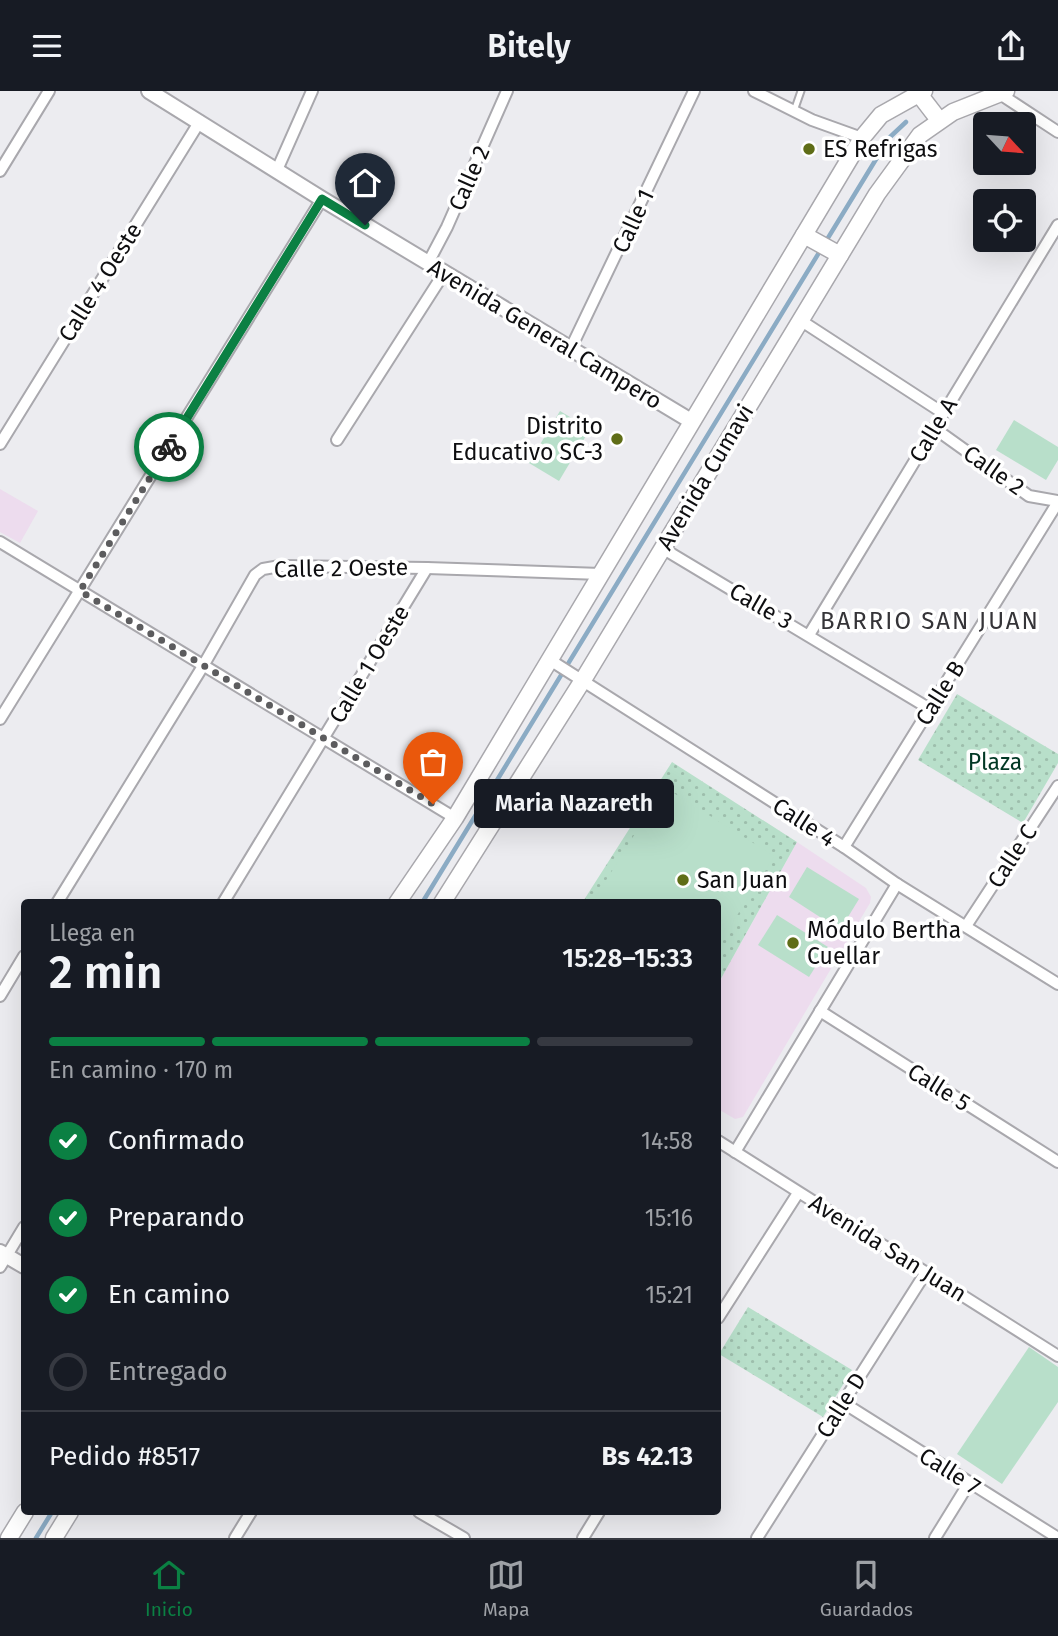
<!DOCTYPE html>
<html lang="es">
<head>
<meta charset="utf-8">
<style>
	body { margin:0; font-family:"Fira Sans",sans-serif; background:#20242c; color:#f1f3f6; height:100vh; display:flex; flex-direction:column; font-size:26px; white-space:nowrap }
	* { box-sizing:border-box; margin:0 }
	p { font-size:23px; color:#9ea1a6 }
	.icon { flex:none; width:38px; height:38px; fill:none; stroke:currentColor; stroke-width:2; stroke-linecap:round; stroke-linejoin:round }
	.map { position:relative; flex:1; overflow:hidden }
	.panel { position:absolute; left:21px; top:808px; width:700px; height:616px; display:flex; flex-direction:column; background:#171b24; border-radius:7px; box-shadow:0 7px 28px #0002 }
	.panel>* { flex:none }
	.needle { width:46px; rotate:116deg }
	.fabs { position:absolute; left:973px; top:21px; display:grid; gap:14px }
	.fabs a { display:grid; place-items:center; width:63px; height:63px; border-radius:7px; background:#171b24; box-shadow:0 7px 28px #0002; font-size:35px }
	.pin { position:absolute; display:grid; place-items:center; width:60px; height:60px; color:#fff; margin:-72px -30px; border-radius:50% 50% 50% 0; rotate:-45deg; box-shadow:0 0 7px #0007 }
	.pin .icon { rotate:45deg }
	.courier { position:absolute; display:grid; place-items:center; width:70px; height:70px; margin:-35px; border:5px solid #0b8043; border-radius:50%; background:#fff; color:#222; box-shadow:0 2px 9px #0007 }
	.bubble { position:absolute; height:49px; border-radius:7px; background:#171b24; box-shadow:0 7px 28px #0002; font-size:23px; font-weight:600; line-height:49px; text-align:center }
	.head em { font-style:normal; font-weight:600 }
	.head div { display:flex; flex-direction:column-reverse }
	.head { display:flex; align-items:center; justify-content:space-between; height:119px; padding:0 28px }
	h1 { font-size:46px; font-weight:600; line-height:52px }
	.bar { display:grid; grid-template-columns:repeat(4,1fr); gap:10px 7px; align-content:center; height:84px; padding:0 28px }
	.bar i { height:9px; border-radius:5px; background:#363941 }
	.bar .selected { background:#0b8043 }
	.bar p { grid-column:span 4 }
	.line { display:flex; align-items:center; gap:18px; padding:0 28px; border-top:2px solid #363941 }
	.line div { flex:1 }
	ol { padding:0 28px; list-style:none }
	li { display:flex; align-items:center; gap:21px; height:77px }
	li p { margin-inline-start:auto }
	li .icon { padding:7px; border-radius:50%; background:#0b8043; color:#fff; stroke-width:4 }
	li:last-child { color:#9ea1a6 }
	li i { width:38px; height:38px; border:4px solid #363941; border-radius:50% }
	header { display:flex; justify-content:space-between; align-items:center; height:91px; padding:0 28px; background:#171b24; font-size:32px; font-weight:600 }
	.dock { display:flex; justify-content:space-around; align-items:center; height:98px; border-top:2px solid #363941; background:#171b24; font-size:19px; color:#9ea1a6 }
	.dock a { display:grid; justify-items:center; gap:4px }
	.dock .selected { color:#0b8043 }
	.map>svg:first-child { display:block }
	.education { fill:#eddcee }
	.green { fill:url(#green-dots) }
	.pitch { fill:#b8dfca }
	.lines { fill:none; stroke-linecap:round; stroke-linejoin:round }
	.stream { stroke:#8babc4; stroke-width:4.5 }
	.service-casing { stroke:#a9a8ad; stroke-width:9 }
	.minor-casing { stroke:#a9a8ad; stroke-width:14 }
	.tertiary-casing { stroke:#a9a8ad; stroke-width:18 }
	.secondary-casing { stroke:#a9a8ad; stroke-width:19 }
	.service { stroke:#fff; stroke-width:5 }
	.minor { stroke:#fff; stroke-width:10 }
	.tertiary { stroke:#fff; stroke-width:14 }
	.secondary { stroke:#fff; stroke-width:16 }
	.done { stroke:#5c5c5e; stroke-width:7; stroke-dasharray:0 12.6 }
	.route { stroke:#0b8043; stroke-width:9 }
	.poi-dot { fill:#5f6d17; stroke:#fff; stroke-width:2.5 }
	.labels { text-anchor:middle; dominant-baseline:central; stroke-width:7; stroke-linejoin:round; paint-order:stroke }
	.poi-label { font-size:23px; fill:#0e0e10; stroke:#fff; text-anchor:start }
	.street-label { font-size:23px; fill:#0e0e10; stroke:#fff }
	.park-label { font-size:23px; fill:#023825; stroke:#fff }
	.neighbourhood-label { font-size:24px; letter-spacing:2px; fill:#353438; stroke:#fff }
</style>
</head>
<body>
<header><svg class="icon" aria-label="menu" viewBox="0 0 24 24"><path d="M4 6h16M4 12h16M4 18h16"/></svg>Bitely<svg class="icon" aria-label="share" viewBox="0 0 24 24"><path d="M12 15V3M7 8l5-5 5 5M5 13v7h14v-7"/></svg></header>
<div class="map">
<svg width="1058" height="1447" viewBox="0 0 1058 1447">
	<defs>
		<pattern id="green-dots" width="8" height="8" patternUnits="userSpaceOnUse" patternTransform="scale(1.75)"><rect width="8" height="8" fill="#b8dfca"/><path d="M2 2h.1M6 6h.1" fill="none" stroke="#9dbeac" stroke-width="1.8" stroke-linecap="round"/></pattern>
	</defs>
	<rect width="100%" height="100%" fill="#ececf0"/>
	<g class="education">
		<polygon points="0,398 38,420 20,452 0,441"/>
		<polygon points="797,751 866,797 871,806 870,812 743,1026 735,1028 718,1018 718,893"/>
	</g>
	<g class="green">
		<polygon points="957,603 1058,663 1058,672 1023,732 918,669"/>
		<polygon points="672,671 797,751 718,893 718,812 582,812"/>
		<polygon points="748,1216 852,1279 823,1326 719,1263"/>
	</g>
	<g class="pitch">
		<polygon points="560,320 590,338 559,390 529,372"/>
		<polygon points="1014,329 1058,356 1058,369 1046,389 996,359"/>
		<polygon points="664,696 774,765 718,855 718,812 592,812"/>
		<polygon points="807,776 859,808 840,839 789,806"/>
		<polygon points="777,824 828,856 809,886 758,854"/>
		<polygon points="1029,1256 1058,1276 1058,1311 1002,1393 957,1363"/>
	</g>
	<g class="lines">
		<g class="stream">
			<polyline points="422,812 878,65 889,47 906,31"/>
			<polyline points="36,1447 52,1421"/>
		</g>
		<g class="service-casing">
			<polyline id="service" points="794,20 801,0"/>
		</g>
		<g class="minor-casing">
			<g id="minor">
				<polyline points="754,0 812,29 862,47"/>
				<polyline points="1000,3 1058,41"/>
				<polyline points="277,79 312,0"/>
				<polyline points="0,80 49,0"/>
				<polyline points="428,172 447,136 507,0"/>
				<polyline points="800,229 943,322"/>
				<polyline points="570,259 694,0"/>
				<polyline points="934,337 1029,405 1058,410"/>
				<polyline points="337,349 444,182"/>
				<polyline points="0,353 200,30"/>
				<polyline points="0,451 455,727"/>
				<polyline points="662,457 930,618"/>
				<polyline points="809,544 1058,134"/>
				<polyline points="550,569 844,756 897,793 1058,893"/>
				<polyline points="0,628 322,108"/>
				<polyline points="844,756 1058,411"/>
				<polyline points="57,812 203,575 255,484 263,478 280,475 427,477 601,483"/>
				<polyline points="223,812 427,477"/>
				<polyline points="966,835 1058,695"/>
				<polyline points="0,905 24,865"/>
				<polyline points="820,920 1058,1071"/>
				<polyline points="718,1050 1058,1265"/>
				<polyline points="735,1061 897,793"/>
				<polyline points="0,1176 24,1136"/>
				<polyline points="718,1227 798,1102"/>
				<polyline points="842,1311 1058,1447"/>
				<polyline points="419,1421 464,1447"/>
				<polyline points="235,1447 251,1421"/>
				<polyline points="583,1447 599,1421"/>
				<polyline points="757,1447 926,1181"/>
				<polyline points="935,1447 969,1392"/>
			</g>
		</g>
		<g class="tertiary-casing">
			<g id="tertiary">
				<polyline points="149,0 322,108 691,330"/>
				<polyline points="0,1161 24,1175"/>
			</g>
		</g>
		<g class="secondary-casing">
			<g id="secondary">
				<polyline points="919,3 939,29"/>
				<polyline points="804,144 840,164"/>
				<polyline points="397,812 455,727 862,47 881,24 924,0"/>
				<polyline points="442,812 583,589 877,103 920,44 953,21 1006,0"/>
				<polyline points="9,1447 25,1421"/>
				<polyline points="54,1447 70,1421"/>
			</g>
		</g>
		<use href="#service" class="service"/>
		<use href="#minor" class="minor"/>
		<use href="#tertiary" class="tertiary"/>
		<use href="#secondary" class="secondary"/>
	</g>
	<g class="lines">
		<polyline class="done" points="169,356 80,500 433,713"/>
		<polyline class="route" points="169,356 322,108 365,134"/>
	</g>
	<g class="poi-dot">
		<circle cx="809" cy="58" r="7"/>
		<circle cx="617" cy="348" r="7"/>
		<circle cx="683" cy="789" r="7"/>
		<circle cx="793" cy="852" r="7"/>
	</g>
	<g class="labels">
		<g class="poi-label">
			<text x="823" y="58">ES Refrigas</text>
			<text x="603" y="335" text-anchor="end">Distrito<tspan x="603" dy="26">Educativo SC-3</tspan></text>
			<text x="697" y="789">San Juan</text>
			<text x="807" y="839">Módulo Bertha<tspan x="807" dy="26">Cuellar</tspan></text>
		</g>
		<g class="street-label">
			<text transform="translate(469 87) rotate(-66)">Calle 2</text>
			<text transform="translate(633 130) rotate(-65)">Calle 1</text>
			<text transform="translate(100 191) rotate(-58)">Calle 4 Oeste</text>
			<text transform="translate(545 243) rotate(31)">Avenida General Campero</text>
			<text transform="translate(933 339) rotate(-59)">Calle A</text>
			<text transform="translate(994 379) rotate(35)">Calle 2</text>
			<text transform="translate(705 386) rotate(-59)">Avenida Cumavi</text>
			<text transform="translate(341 477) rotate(-1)">Calle 2 Oeste</text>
			<text transform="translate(761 515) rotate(30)">Calle 3</text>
			<text transform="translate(369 573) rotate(-59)">Calle 1 Oeste</text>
			<text transform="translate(940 602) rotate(-58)">Calle B</text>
			<text transform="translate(804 731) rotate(33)">Calle 4</text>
			<text transform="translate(1012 765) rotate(-57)">Calle C</text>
			<text transform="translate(939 996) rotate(32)">Calle 5</text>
			<text transform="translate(888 1157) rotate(32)">Avenida San Juan</text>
			<text transform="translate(841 1314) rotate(-58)">Calle D</text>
			<text transform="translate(950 1380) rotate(32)">Calle 7</text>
		</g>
		<g class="park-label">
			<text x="995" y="671">Plaza</text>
		</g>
		<g class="neighbourhood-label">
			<text x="930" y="530">BARRIO SAN JUAN</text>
		</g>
	</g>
</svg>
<div class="fabs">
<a><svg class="needle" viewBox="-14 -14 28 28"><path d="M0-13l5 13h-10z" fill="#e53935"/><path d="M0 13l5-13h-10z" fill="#9ea1a6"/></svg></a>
<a><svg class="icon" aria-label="locate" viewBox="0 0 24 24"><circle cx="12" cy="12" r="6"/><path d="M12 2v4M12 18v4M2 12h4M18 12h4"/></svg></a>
</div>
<div class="pin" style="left:433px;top:713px;background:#ea580c"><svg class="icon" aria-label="bag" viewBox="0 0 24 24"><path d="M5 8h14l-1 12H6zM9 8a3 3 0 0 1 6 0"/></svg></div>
<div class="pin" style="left:365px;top:134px;background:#1f2937"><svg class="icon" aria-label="home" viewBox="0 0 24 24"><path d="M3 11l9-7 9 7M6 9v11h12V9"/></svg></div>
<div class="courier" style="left:169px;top:356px"><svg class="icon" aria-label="bike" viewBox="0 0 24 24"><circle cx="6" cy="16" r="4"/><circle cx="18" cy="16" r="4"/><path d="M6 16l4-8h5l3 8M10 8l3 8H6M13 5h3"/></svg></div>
<div class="bubble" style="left:474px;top:688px;width:200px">Maria Nazareth</div>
<section class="panel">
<div class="head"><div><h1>2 min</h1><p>Llega en</p></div><em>15:28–15:33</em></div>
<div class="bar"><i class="selected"></i><i class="selected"></i><i class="selected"></i><i></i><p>En camino · 170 m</p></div>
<ol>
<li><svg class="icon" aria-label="check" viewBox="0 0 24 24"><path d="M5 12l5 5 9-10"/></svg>Confirmado<p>14:58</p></li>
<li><svg class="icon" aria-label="check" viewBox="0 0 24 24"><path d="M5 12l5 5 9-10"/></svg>Preparando<p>15:16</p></li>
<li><svg class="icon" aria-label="check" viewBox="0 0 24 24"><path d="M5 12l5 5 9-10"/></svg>En camino<p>15:21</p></li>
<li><i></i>Entregado</li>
</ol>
<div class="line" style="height:91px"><div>Pedido #8517</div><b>Bs 42.13</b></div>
</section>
</div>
<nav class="dock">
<a class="selected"><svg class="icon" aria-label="home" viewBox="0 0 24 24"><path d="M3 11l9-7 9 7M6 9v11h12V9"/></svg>Inicio</a>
<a><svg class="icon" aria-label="map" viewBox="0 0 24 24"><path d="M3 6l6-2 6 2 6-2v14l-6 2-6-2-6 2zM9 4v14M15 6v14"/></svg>Mapa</a>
<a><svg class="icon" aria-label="saved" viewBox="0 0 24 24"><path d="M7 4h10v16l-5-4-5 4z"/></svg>Guardados</a>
</nav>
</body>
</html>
